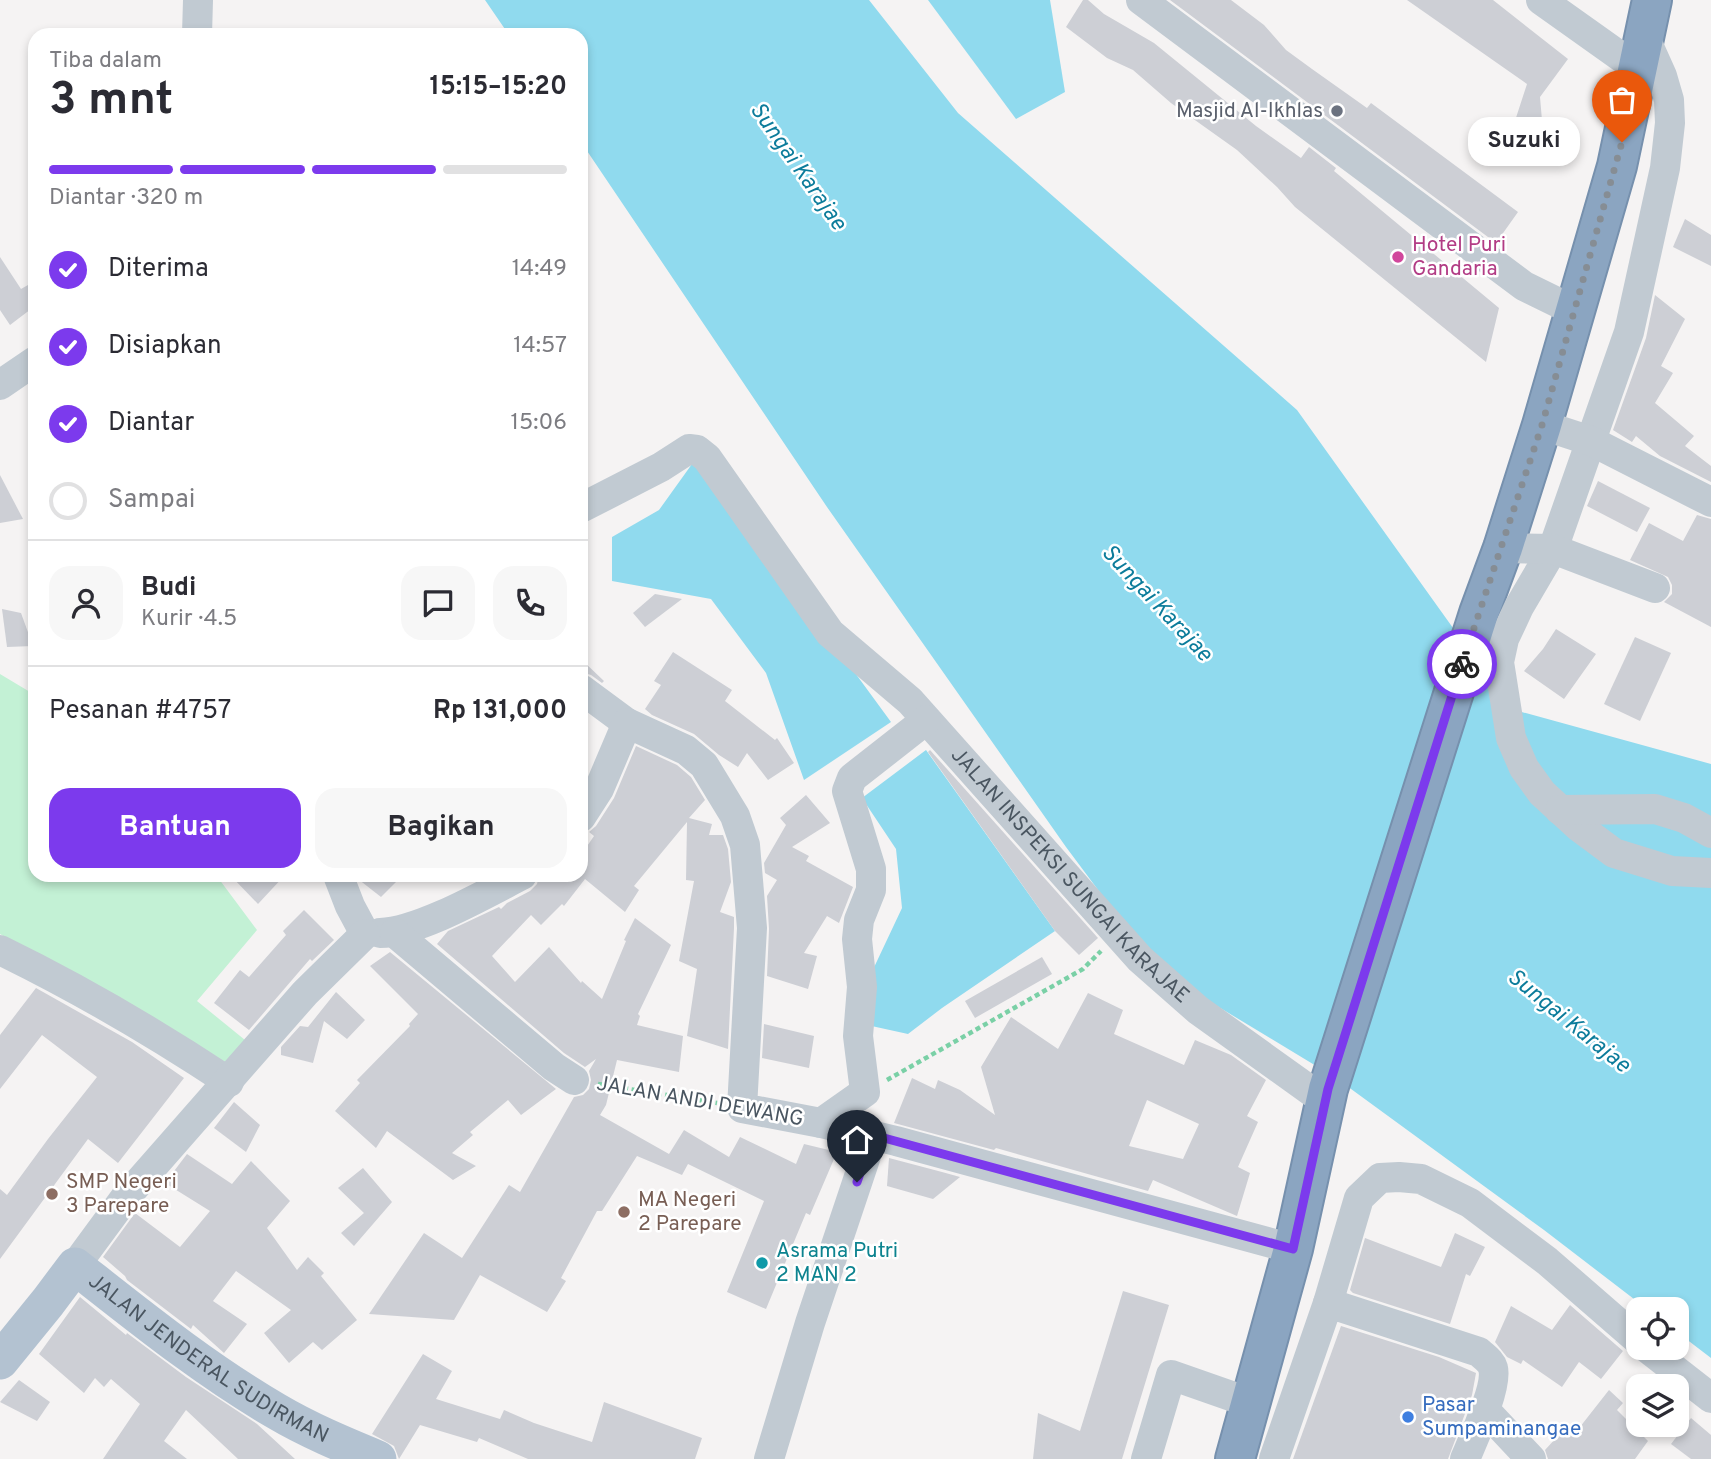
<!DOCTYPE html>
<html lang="id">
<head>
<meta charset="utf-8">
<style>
	body { margin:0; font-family:Overpass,sans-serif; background:#f7f7f7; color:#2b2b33; height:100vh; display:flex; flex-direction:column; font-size:26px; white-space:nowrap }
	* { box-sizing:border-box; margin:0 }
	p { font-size:23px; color:#7c7c81 }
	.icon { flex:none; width:38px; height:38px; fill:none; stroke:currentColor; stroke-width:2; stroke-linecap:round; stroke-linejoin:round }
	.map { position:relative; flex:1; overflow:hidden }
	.panel { position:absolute; left:28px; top:28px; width:560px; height:854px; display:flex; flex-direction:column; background:#fff; border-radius:21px; box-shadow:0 4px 10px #0003 }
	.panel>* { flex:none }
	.tools { position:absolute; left:1626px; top:1297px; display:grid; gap:14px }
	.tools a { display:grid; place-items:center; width:63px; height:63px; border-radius:14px; background:#fff; box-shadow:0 4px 10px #0003; font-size:35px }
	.pin { position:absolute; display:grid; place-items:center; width:60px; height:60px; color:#fff; margin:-72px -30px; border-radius:50% 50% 50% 0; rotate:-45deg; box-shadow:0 0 7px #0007 }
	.pin .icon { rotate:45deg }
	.courier { position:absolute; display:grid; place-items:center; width:70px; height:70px; margin:-35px; border:5px solid #7c3aed; border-radius:50%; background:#fff; color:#222; box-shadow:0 2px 9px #0007 }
	.bubble { position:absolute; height:49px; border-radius:21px; background:#fff; box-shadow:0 4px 10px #0003; font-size:23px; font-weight:700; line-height:49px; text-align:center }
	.head em { font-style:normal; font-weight:700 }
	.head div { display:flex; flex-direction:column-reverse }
	.head { display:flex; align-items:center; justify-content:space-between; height:119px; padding:0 21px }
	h1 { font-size:46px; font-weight:700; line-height:52px }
	.bar { display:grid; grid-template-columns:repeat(4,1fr); gap:10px 7px; align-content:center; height:84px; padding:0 21px }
	.bar i { height:9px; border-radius:5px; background:#e1e1e2 }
	.bar .on { background:#7c3aed }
	.bar p { grid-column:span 4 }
	.line { display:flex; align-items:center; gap:18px; padding:0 21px; border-top:2px solid #e1e1e2 }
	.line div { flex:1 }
	.round { display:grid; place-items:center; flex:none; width:74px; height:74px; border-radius:21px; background:#f7f7f7 }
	ol { padding:0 21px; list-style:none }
	li { display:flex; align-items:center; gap:21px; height:77px }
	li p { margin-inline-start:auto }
	li .icon { padding:7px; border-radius:50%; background:#7c3aed; color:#fff; stroke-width:4 }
	li:last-child { color:#7c7c81 }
	li i { width:38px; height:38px; border:4px solid #e1e1e2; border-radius:50% }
	.button { display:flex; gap:14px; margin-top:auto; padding:14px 21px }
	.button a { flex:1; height:80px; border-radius:21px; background:#7c3aed; color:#fff; font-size:28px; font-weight:700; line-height:80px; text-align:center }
	.button a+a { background:#f7f7f7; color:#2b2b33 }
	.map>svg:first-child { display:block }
	.green { fill:#c3f1d5 }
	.water { fill:#90daee }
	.building { fill:#cdcfd5; fill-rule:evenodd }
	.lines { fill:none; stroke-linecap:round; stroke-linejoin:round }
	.highway-casing { stroke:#7690ad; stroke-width:42 }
	.path { stroke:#7ad0a6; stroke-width:4.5; stroke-dasharray:5 3.5; stroke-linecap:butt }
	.minor { stroke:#c1cad2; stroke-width:30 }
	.major { stroke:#b3c2d1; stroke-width:37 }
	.highway { stroke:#8ba5c1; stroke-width:38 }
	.done { stroke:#868d94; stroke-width:7; stroke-dasharray:0 12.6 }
	.route { stroke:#7c3aed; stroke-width:9 }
	.worship-dot { fill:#6b7280; stroke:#fff; stroke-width:2.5 }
	.hotel-dot { fill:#d1479c; stroke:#fff; stroke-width:2.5 }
	.education-dot { fill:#8d6e63; stroke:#fff; stroke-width:2.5 }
	.culture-dot { fill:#0f9aa8; stroke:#fff; stroke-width:2.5 }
	.shop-dot { fill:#3f7fe0; stroke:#fff; stroke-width:2.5 }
	.labels { text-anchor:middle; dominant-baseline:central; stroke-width:5; stroke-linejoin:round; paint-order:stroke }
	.worship-label { font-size:21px; fill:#5b616d; stroke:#fff; text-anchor:end }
	.hotel-label { font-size:21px; fill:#b23c85; stroke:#fff; text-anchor:start }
	.street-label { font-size:21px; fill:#4a5661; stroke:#fff }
	.education-label { font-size:21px; fill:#785e54; stroke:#fff; text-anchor:start }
	.culture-label { font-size:21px; fill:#0d838f; stroke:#fff; text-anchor:start }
	.shop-label { font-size:21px; fill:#366cbe; stroke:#fff; text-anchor:start }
	.water-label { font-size:23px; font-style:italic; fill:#0c7c9b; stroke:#fff }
</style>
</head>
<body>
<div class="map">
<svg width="1711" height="1459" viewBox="0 0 1711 1459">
	<rect width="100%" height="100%" fill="#f5f3f3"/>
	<polygon class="green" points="0,674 35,695 35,875 216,875 257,930 197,1001 245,1040 221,1067 0,934"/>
	<g class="water">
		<polygon points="485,0 869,0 958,113 1297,410 1511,709 1711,764 1711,1358 1677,1332 1676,1309 1647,1309 1544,1230 1336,1078 1174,980 1125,926 1066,847 827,507 581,142 581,35 509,35"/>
		<polygon points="928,0 1050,0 1065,92 1016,119"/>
		<polygon points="697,457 891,722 804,780 766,673 711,599 612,581 612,537 659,510"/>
		<polygon points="926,750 1055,931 942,1008 908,1034 867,1025 869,978 902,908 896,849 862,798"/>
	</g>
	<g class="building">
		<polygon points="1083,0 1088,0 1104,14 1154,43 1256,126 1301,158 1309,147 1336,168 1334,171 1499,308 1486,362 1295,207 1277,187 1237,150 1171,103 1133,70 1107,58 1066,27"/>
		<polygon points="1170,0 1231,0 1264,25 1286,50 1312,69 1367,108 1371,103 1518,212 1496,243"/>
		<polygon points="1407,0 1493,0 1568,59 1540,97 1543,132 1521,123 1515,131 1512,130 1527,84"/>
		<polygon points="1685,219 1711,235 1711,266 1673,247"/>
		<polygon points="0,257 21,289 35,281 35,306 10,325 0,310"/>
		<polygon points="1655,295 1685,319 1661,366 1673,373 1655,403 1694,436 1685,446 1711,466 1711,482 1660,456 1636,436 1632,442 1613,430 1646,338"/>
		<polygon points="0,475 23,519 0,523"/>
		<polygon points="1598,481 1650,508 1637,532 1587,506"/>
		<polygon points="1697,515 1711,519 1711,627 1664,602 1672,594 1672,585 1668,577 1630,560 1649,523 1683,541"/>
		<polygon points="655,594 682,599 645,627 633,613"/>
		<polygon points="2,609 21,613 33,646 7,647"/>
		<polygon points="1556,629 1596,654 1564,699 1524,671 1543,649"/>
		<polygon points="1635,637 1671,653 1640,721 1604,704"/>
		<polygon points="673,652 732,690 725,701 775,740 777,738 794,763 768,780 747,753 738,767 719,755 694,734 652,715 645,709 661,685 654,681"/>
		<polygon points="581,659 604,681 602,683 591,675 581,672"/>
		<polygon points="636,746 677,765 691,777 705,800 689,818 712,824 709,835 723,835 728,849 731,882 720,912 734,917 734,928 728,1049 687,1036 697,969 679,961 694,881 686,880 687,822 634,886 639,890 625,912 585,879 564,906 562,904 541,925 531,915 492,956 515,982 549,947 581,983 582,981 602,999 626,941 624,940 635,918 671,945 638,1014 640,1016 637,1025 683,1036 679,1072 617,1060 606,1105 600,1115 669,1154 684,1130 729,1157 740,1137 796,1164 804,1144 837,1152 810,1215 806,1213 766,1309 727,1292 764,1201 688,1164 682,1175 637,1156 602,1211 597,1211 561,1278 566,1281 547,1312 480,1275 454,1320 369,1314 424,1233 462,1258 509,1185 520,1192 574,1097 583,1095 589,1089 591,1080 589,1071 596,1059 585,1067 564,1053 437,944 448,931 499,907 501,909 507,903 530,891 537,884 539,875 581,875 581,855 594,836 589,832 596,826 614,798"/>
		<polygon points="930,750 1098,938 1079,955 1055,931 928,752"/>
		<polygon points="806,795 830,823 792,847 809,856 806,861 853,887 839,923 827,916 804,953 817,956 808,989 767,976 769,929 767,896 777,880 765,873 764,863 786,825 780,818"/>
		<polygon points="230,875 285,875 258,904"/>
		<polygon points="357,875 403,875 381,897 358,879"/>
		<polygon points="304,910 334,940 312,961 310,959 249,1030 214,1003 240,970 249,977 286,935 283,931"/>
		<polygon points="390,952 556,1089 521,1115 508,1100 470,1132 473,1135 452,1153 476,1166 453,1180 387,1131 376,1148 335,1111 360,1083 357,1080 410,1026 409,1024 418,1014 370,966"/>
		<polygon points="1042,957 1052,974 975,1018 965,1001"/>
		<polygon points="36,988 132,1042 184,1078 118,1163 88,1139 0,1259 0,1189 7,1195 48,1139 97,1077 42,1035 0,1089 0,1035"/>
		<polygon points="336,992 365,1020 347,1039 324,1021 313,1063 281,1055 281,1047 300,1026 308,1027"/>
		<path d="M 1088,993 L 1123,1010 L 1114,1034 L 1184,1065 L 1195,1040 L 1231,1055 L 1266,1080 L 1247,1116 L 1258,1122 L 1238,1167 L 1250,1173 L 1237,1216 L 1153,1180 L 1148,1191 L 996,1148 L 994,1150 L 894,1123 L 912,1078 L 935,1089 L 938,1080 L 960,1090 L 995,1115 L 981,1067 L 1011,1017 L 1058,1049 ZM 1147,1100 L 1199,1124 L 1183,1159 L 1129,1146 Z"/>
		<polygon points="764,1024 814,1036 809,1068 762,1058"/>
		<polygon points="234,1102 260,1125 246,1152 214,1128"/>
		<polygon points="187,1154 232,1184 251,1161 290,1201 267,1228 297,1270 308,1257 324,1273 321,1276 357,1320 322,1350 313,1342 289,1363 264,1333 291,1310 236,1271 213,1301 247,1324 224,1353 193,1325 191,1329 127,1280 125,1276 103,1257 135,1213 180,1247 210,1211 165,1183"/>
		<polygon points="889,1158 942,1172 960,1177 933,1199 887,1186"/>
		<polygon points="363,1168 392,1202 354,1246 341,1233 364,1213 338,1188"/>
		<polygon points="1455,1233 1485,1247 1470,1276 1466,1274 1450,1324 1353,1293 1350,1290 1365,1238 1441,1267"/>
		<polygon points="1123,1291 1169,1305 1122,1459 1033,1459 1038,1413 1080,1431"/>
		<polygon points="80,1297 126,1335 127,1333 186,1377 257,1424 295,1459 238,1459 186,1410 164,1441 187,1459 103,1459 140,1404 111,1379 104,1387 95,1378 84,1393 39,1354"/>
		<polygon points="1570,1305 1623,1351 1601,1379 1579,1362 1562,1387 1523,1360 1521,1364 1507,1357 1495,1342 1511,1306 1552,1330"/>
		<polygon points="1341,1326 1439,1357 1476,1373 1472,1395 1448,1459 1293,1459"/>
		<polygon points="423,1354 452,1371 436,1399 500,1419 504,1410 534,1423 592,1442 604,1402 702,1438 695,1459 528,1459 479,1438 477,1442 420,1425 399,1459 394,1446 372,1434"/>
		<polygon points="19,1380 50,1402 37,1421 0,1402"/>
		<polygon points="1609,1390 1623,1403 1617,1410 1648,1441 1635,1459 1548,1459 1545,1450 1568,1425 1576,1432"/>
		<polygon points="1691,1418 1711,1435 1711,1459 1691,1459 1671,1444"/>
	</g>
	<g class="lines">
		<g class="highway-casing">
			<polyline id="highway" points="1235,1459 1293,1249 1328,1089 1479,613 1503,548 1542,425 1617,166 1652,0"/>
		</g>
		<g class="path">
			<polyline points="887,1080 1083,969 1101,951"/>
			<polyline points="598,1084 717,1103"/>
		</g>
		<g class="minor">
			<polyline points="1141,0 1524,286 1575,311"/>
			<polyline points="1541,0 1638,69"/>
			<polyline points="197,35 198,0"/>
			<polyline points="1644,36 1662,76 1669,100 1670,123 1665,168 1629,332 1553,549 1519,607 1504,639 1499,662 1511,738 1524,768 1542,793 1579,827 1614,853 1672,871 1711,873"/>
			<polyline points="0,385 35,361"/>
			<polyline points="1542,425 1591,441 1711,502"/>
			<path id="s1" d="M 581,508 L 661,467 L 689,449 L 697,450 L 707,458 L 830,633 L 910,701 L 1140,959 L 1198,1010 L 1325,1101"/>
			<polyline points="1503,548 1553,549 1655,588"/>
			<polyline points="581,689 627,723"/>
			<polyline points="1560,810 1655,809 1684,818 1711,833"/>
			<polyline points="581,817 599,789 627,723 686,750 704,765 735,816 745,845 752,928 742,1108 821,1123 896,1141 1293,1249"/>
			<polyline points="338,875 350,906 365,934"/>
			<path d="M 380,933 C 419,932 485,894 522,875"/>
			<polyline points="395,933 554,1067 574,1080"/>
			<path d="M 0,950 C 80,989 155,1033 229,1082"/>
			<polyline points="821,1123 865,1092 858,1036 862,987 857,939 859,920 871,890 871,869 847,791 852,778 926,720"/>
			<polyline points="75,1266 125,1198 305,993 365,934"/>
			<polyline points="1328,1303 1359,1198 1380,1178 1399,1177 1421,1179 1470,1203 1547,1261 1638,1340"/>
			<polyline points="1647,1348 1711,1398"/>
			<polyline points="1485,1410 1531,1459"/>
			<polyline points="769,1459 810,1323 873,1135"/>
			<polyline points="1146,1459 1171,1375 1251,1403"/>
			<path d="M 1274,1459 L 1328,1303 L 1479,1352 C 1484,1357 1491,1361 1493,1368 C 1498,1386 1473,1440 1465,1459"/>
		</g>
		<path class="major" id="s2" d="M 0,1361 L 48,1302 L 75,1266 C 140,1317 204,1369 276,1411 C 308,1430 344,1445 378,1459"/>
		<use href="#highway" class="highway"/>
	</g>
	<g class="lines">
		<polyline class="done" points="1462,664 1542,425 1622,142"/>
		<polyline class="route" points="857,1182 873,1135 1293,1249 1328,1089 1462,664"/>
	</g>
	<circle class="worship-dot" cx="1337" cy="111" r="7"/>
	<circle class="hotel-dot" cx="1398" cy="257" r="7"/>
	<g class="education-dot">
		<circle cx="52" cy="1194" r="7"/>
		<circle cx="624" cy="1212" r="7"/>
	</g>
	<circle class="culture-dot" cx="762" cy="1263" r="7"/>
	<circle class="shop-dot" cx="1408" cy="1417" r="7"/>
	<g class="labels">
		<g class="worship-label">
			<text x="1323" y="111">Masjid Al-Ikhlas</text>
		</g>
		<g class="hotel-label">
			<text x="1412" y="245">Hotel Puri<tspan x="1412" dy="24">Gandaria</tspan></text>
		</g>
		<g class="street-label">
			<text stroke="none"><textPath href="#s1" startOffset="700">JALAN INSPEKSI SUNGAI KARAJAE</textPath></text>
			<text transform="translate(700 1102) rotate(10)">JALAN ANDI DEWANG</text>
			<text stroke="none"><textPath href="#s2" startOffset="284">JALAN JENDERAL SUDIRMAN</textPath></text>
		</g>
		<g class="education-label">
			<text x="66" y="1182">SMP Negeri<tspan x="66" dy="24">3 Parepare</tspan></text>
			<text x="638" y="1200">MA Negeri<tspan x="638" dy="24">2 Parepare</tspan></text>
		</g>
		<g class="culture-label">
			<text x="776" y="1251">Asrama Putri<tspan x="776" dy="24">2 MAN 2</tspan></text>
		</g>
		<g class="shop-label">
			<text x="1422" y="1405">Pasar<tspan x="1422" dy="24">Sumpaminangae</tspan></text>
		</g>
		<g class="water-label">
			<text transform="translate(797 167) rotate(55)">Sungai Karajae</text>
			<text transform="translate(1156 604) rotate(47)">Sungai Karajae</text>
			<text transform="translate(1568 1022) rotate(39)">Sungai Karajae</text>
		</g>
	</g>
</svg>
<div class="tools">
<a><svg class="icon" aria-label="locate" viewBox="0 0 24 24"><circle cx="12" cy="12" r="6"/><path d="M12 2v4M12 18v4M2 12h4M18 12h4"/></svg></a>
<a><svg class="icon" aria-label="layers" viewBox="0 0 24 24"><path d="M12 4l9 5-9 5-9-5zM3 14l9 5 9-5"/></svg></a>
</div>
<div class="pin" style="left:1622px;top:142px;background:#ea580c"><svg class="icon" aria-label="bag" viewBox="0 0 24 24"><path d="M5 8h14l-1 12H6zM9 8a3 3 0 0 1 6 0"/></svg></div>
<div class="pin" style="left:857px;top:1182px;background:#1f2937"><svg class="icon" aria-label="home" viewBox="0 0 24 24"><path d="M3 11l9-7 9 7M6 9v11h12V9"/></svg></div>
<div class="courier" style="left:1462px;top:664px"><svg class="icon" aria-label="bike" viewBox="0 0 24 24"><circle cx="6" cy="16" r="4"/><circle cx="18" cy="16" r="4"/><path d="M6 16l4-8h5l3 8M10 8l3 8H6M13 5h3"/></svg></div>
<div class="bubble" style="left:1468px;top:117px;width:112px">Suzuki</div>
<section class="panel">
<div class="head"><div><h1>3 mnt</h1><p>Tiba dalam</p></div><em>15:15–15:20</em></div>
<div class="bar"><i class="on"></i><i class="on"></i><i class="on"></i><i></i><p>Diantar · 320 m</p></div>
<ol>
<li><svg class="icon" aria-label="check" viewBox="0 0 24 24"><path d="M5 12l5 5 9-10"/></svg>Diterima<p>14:49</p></li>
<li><svg class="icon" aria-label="check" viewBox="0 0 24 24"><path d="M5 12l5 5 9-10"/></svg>Disiapkan<p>14:57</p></li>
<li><svg class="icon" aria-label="check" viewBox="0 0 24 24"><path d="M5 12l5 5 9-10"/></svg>Diantar<p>15:06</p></li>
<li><i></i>Sampai</li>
</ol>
<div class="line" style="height:126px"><a class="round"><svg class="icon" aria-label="person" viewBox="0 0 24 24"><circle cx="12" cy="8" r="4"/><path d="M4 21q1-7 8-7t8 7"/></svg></a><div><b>Budi</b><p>Kurir · 4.5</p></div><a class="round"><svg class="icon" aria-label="chat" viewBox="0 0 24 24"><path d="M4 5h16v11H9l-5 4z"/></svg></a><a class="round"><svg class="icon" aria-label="phone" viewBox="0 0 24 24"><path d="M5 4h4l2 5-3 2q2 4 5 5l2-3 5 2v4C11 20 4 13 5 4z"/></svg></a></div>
<div class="line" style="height:91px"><div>Pesanan #4757</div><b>Rp 131,000</b></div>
<div class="button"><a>Bantuan</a><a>Bagikan</a></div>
</section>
</div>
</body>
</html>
